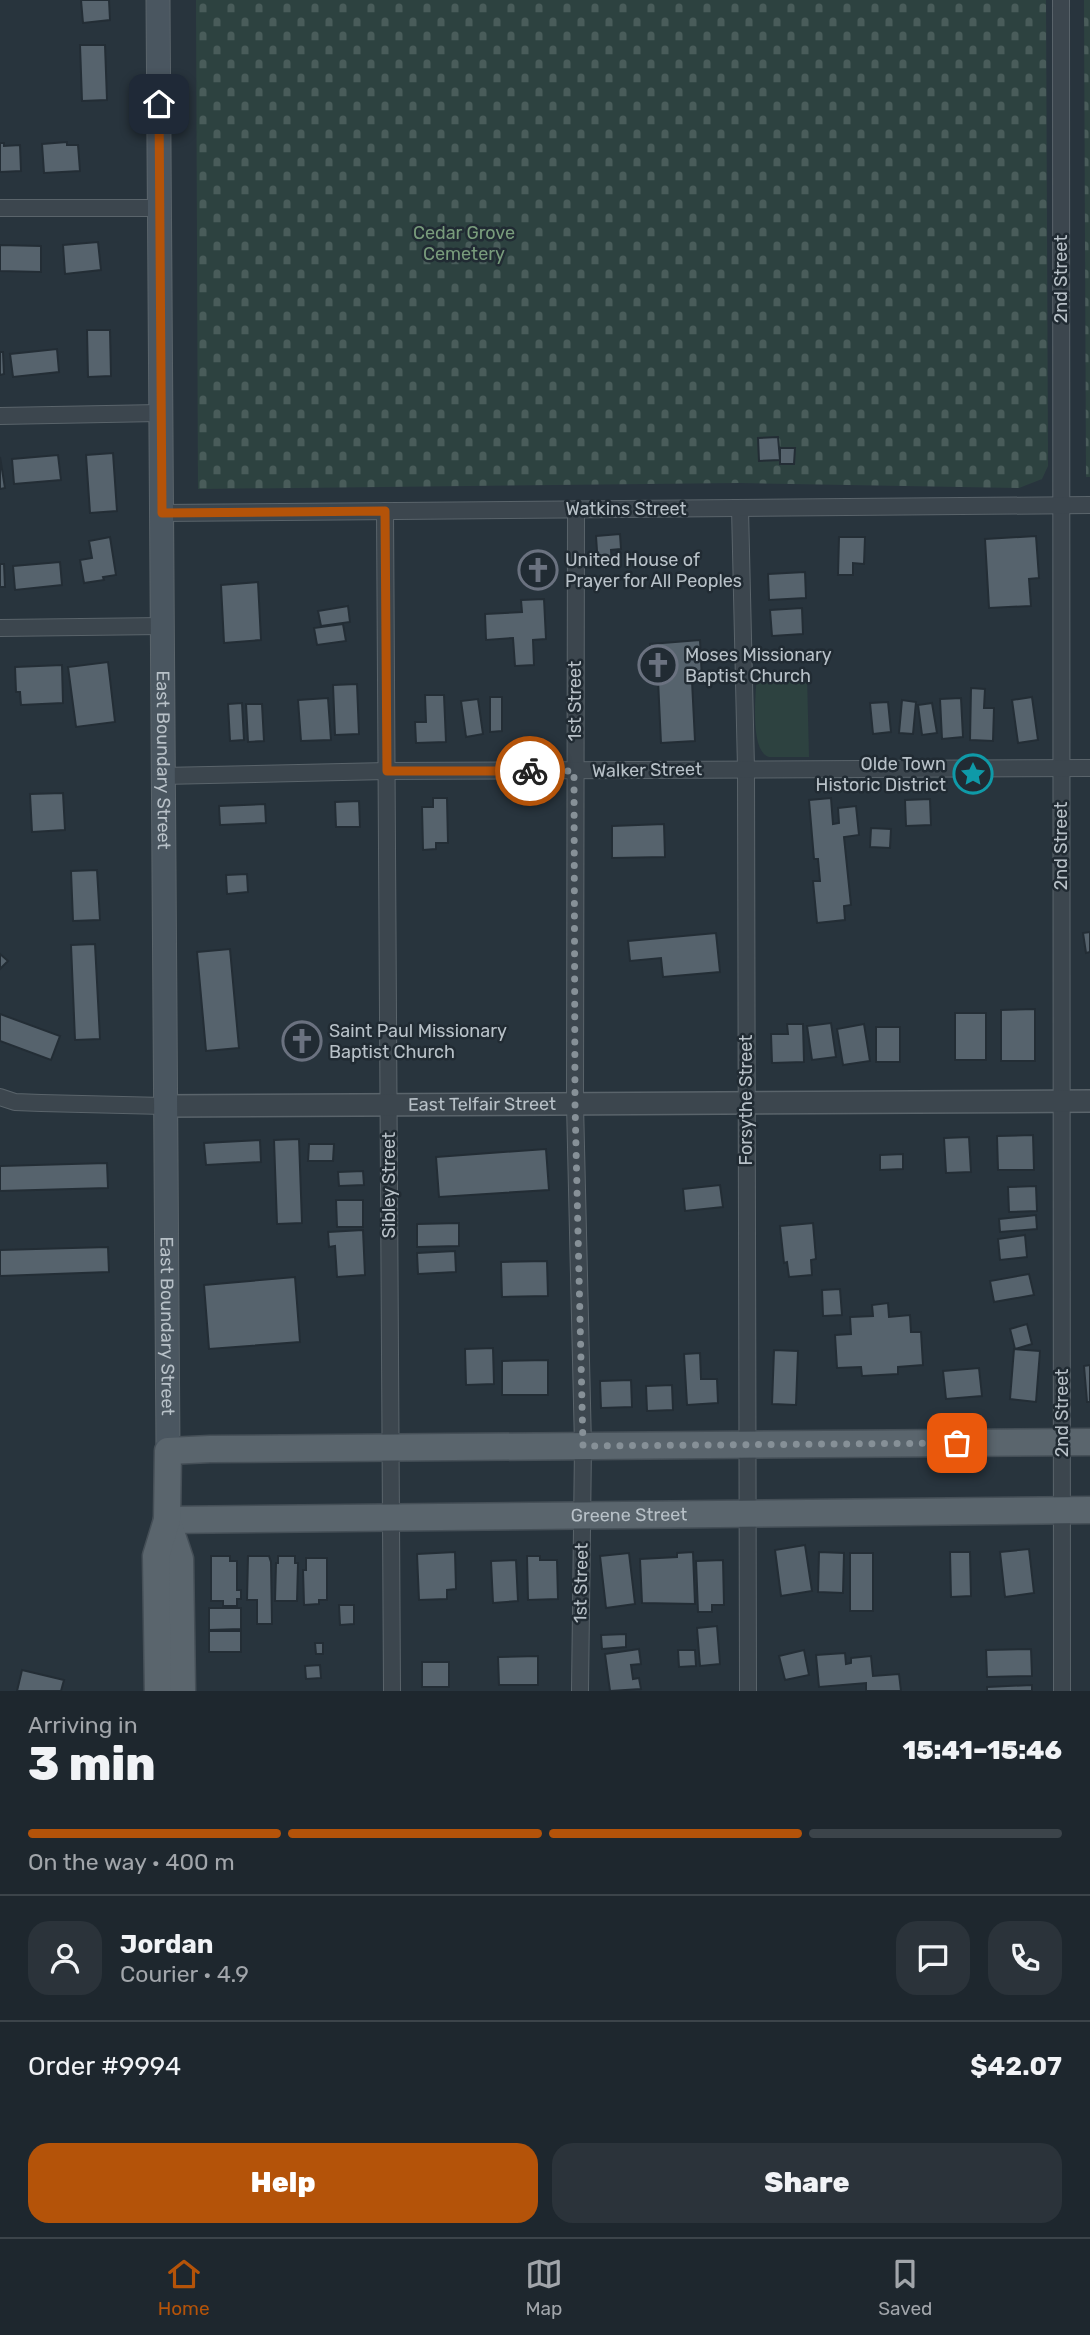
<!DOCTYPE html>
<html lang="en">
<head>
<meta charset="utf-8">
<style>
	body { margin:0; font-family:Rubik,sans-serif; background:#2b333a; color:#f1f3f6; height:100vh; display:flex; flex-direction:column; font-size:26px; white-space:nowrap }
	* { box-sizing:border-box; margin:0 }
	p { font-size:23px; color:#a1a5aa }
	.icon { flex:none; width:38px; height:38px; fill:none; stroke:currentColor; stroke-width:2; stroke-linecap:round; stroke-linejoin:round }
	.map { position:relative; height:1691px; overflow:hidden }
	.drawer { display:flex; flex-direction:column; background:#1e272e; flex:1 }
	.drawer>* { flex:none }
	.pin { position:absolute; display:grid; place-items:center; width:60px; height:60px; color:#fff; margin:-30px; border-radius:14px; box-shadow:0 4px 10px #0006 }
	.courier { position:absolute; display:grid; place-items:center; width:70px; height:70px; margin:-35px; border:5px solid #b45309; border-radius:50%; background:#fff; color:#222; box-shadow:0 2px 9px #0007 }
	.summary em { font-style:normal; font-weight:800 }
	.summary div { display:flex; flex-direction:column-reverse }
	.summary { display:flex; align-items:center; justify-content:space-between; height:119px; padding:0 28px }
	h1 { font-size:46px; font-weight:800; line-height:52px }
	.bar { display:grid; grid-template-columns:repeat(4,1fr); gap:10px 7px; align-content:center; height:84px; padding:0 28px }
	.bar i { height:9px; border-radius:5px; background:#3c444a }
	.bar .on { background:#b45309 }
	.bar p { grid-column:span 4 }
	.line { display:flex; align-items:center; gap:18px; padding:0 28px; border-top:2px solid #3c444a }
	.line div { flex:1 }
	.round { display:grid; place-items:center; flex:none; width:74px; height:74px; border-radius:21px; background:#2b333a }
	.cta { display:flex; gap:14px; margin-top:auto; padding:14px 28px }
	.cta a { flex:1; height:80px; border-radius:21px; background:#b45309; color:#fff; font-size:28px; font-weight:800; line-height:80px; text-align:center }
	.cta a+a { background:#2b333a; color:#f1f3f6 }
	.dock { display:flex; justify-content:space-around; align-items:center; height:98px; border-top:2px solid #3c444a; background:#1e272e; font-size:19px; color:#a1a5aa }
	.dock a { display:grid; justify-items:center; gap:4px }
	.dock .on { color:#b45309 }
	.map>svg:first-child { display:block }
	.cemetery { fill:url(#cemetery-stones) }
	.park { fill:#2d4240 }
	.building { fill:#56636d; stroke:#232d35; stroke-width:2 }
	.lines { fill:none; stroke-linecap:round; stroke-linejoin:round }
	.minor-casing { stroke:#5a646b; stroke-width:18 }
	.tertiary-casing { stroke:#5a646b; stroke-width:24 }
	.secondary-casing { stroke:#5a646b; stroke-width:25 }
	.primary-casing { stroke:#454f57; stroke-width:29 }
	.minor { stroke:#3c464e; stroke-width:16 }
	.tertiary { stroke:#3c464e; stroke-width:21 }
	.secondary { stroke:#4a5660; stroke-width:23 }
	.primary { stroke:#5a656d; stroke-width:26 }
	.done { stroke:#869097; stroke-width:7; stroke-dasharray:0 12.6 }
	.route { stroke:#b45309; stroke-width:9 }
	.labels { text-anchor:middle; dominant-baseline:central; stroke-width:5; stroke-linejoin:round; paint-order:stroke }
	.park-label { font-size:18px; fill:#799c7c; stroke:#212b33 }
	.street-label { font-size:18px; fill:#b8c1c8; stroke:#212b33 }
	.poi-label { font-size:18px; fill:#b8c1c8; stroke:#212b33; text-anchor:start }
</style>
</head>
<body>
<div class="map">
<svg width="1090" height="1691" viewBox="0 0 1090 1691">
	<defs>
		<pattern id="cemetery-stones" width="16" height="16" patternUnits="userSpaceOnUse" patternTransform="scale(1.75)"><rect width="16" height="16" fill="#2d4240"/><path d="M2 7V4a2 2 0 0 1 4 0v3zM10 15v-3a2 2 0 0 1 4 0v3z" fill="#495c5a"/></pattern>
	</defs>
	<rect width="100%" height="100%" fill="#28343d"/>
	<g class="cemetery">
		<polygon points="196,0 1046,0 1048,466 1042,479 1019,488 740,483 198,489"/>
		<polygon points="1084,0 1090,0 1090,477 1086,477"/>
	</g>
	<path class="park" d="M 757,673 L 807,674 L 809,757 L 769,757 C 749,751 756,692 757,673 Z"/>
	<g class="building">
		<polygon points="81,0 109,0 110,20 83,23"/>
		<polygon points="80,45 105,45 107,100 82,101"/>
		<polygon points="67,142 67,145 78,145 80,171 44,173 42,144"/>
		<polygon points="0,143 4,143 4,146 20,145 21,171 0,172"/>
		<polygon points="98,242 101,270 65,274 63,245"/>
		<polygon points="0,245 41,246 41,272 0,271"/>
		<polygon points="87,330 110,330 111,376 88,377"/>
		<polygon points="57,349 59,372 13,377 10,354"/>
		<polygon points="0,352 3,352 4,374 0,375"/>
		<polygon points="778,437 780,460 759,461 758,438"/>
		<polygon points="780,448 795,448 794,464 780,464"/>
		<polygon points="113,453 117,511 90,513 86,455"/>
		<polygon points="58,455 61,480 14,484 12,459"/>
		<polygon points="0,457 5,488 0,489"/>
		<polygon points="620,534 621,549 611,550 612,564 598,566 596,536"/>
		<polygon points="1036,536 1039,578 1029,579 1031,606 989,608 985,539"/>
		<polygon points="110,537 116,575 103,577 104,580 84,583 80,560 92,558 89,541"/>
		<polygon points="839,537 865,537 864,564 853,563 853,575 838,575"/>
		<polygon points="60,562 62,585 15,590 13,566"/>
		<polygon points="0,564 4,564 5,587 0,587"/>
		<polygon points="805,572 806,598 769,600 768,574"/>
		<polygon points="258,582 261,640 224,643 221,585"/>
		<polygon points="544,599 546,639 533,640 534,665 515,666 513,638 486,640 485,614 522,612 521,600"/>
		<polygon points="348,606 350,622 321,626 318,611"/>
		<polygon points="802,608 803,634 772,636 770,610"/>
		<polygon points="343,624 346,641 317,645 314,628"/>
		<polygon points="700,640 702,680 692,681 695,741 661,743 658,680 652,681 650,644"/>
		<polygon points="108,662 115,722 76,727 68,667"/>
		<polygon points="62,665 63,703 21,705 20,692 16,692 15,667"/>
		<polygon points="357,684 359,734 335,735 333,685"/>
		<polygon points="971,688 985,689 984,708 994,708 993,741 970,740"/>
		<polygon points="425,695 444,695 446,742 416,743 415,722 426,722"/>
		<polygon points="490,697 502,697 502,731 490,732"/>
		<polygon points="1032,697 1038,740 1018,743 1012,700"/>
		<polygon points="328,698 331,740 301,741 298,700"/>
		<polygon points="961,698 963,737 942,739 940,699"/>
		<polygon points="478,699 483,734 466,737 461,701"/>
		<polygon points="902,700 916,702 913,734 899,733"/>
		<polygon points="888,702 891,732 873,734 870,703"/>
		<polygon points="242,703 244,740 230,741 228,704"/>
		<polygon points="932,703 937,733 922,735 918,705"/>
		<polygon points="246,704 262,704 264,741 248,742"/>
		<polygon points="63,793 65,830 32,832 30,794"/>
		<polygon points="433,798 447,798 448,843 436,843 436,849 423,850 422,807 433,807"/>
		<polygon points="831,798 833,824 839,823 838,808 856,806 859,835 844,837 851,905 844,906 845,920 817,923 813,881 820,881 818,859 814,859 809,800"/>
		<polygon points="930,799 931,825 906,826 905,800"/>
		<polygon points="359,801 360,827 336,827 335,802"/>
		<polygon points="265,804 266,823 220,825 219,806"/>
		<polygon points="664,824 665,857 612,858 612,826"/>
		<polygon points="871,828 891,829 890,848 870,847"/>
		<polygon points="97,870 100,920 73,921 71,871"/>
		<polygon points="247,874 248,892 227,894 226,875"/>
		<polygon points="1090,932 1090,952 1086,953 1083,933"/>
		<polygon points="716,933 720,972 663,977 661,958 630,961 628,941"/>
		<polygon points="95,944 100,1039 75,1040 71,945"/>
		<polygon points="230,949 239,1048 206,1051 197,952"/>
		<polygon points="0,954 8,961 0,969"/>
		<polygon points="1035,1009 1035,1061 1001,1061 1001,1010"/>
		<rect x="955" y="1013" width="31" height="47"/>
		<polygon points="0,1014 60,1036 51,1060 0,1041"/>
		<polygon points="831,1023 836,1057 812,1060 807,1026"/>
		<polygon points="787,1024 803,1024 804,1062 772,1063 771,1034 788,1034"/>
		<polygon points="864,1024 870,1061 843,1065 837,1029"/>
		<rect x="876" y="1027" width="24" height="35"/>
		<polygon points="1033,1135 1034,1170 998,1170 997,1136"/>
		<polygon points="969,1137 971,1172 946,1173 944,1138"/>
		<polygon points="299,1139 302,1223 277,1224 274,1140"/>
		<polygon points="260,1140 261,1162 206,1165 204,1143"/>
		<polygon points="309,1144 334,1144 333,1161 308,1161"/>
		<polygon points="546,1149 549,1190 439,1197 436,1157"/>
		<polygon points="903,1154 903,1169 880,1170 880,1155"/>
		<polygon points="107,1163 108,1188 0,1191 0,1166"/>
		<polygon points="363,1171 364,1185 339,1186 338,1172"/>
		<polygon points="720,1185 723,1207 685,1211 683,1189"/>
		<polygon points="1036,1186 1037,1211 1009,1212 1008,1187"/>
		<polygon points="336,1200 363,1200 363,1227 337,1227"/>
		<polygon points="1036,1215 1037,1229 1000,1232 999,1219"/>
		<polygon points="459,1223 459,1246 417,1247 417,1224"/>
		<polygon points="813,1223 816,1259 811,1260 812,1275 789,1277 787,1262 784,1263 780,1226"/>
		<polygon points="363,1230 365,1275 337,1277 335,1246 329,1247 328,1232"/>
		<polygon points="1025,1235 1027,1257 1000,1260 998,1239"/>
		<polygon points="108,1247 109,1272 0,1276 0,1250"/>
		<polygon points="455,1251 456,1272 418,1274 417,1253"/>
		<polygon points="547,1261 548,1296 502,1297 501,1262"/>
		<polygon points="1029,1274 1034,1295 994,1302 990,1281"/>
		<polygon points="295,1277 300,1342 209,1349 204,1285"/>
		<polygon points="840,1289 842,1315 823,1316 822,1290"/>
		<polygon points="888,1303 889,1317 910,1315 911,1332 921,1332 923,1365 898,1367 898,1374 862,1376 861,1367 837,1368 835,1335 851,1334 850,1317 873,1316 872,1305"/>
		<polygon points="1027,1324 1032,1344 1015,1349 1010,1329"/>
		<polygon points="493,1348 494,1384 466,1385 465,1349"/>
		<polygon points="1014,1349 1040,1351 1036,1402 1010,1399"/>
		<polygon points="774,1350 798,1351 796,1405 772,1404"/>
		<polygon points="700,1353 701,1379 717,1379 718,1403 687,1405 684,1354"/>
		<polygon points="548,1360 548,1395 502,1395 502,1361"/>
		<polygon points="1090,1365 1090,1402 1087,1402 1084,1366"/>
		<polygon points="979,1368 982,1396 946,1399 943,1371"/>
		<polygon points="631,1380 632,1407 601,1408 600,1381"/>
		<polygon points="672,1385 673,1410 647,1411 646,1386"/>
		<polygon points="805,1545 812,1591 781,1596 775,1550"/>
		<polygon points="1029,1549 1034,1593 1005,1597 1000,1552"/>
		<polygon points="455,1552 456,1589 447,1590 447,1599 419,1600 417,1554"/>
		<polygon points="693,1552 695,1604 642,1603 640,1559 677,1557 677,1553"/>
		<polygon points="819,1552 844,1553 843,1593 818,1592"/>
		<polygon points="950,1552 970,1552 971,1596 951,1597"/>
		<polygon points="629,1553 635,1604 606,1608 600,1556"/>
		<rect x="850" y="1553" width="23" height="58"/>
		<polygon points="211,1556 230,1556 230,1561 237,1561 237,1590 241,1590 241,1599 237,1599 237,1606 223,1606 223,1601 211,1601"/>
		<polygon points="248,1556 269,1556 271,1562 272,1624 257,1624 257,1600 247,1600"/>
		<polygon points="278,1556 295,1556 295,1563 298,1563 297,1601 275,1601 276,1563 278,1563"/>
		<polygon points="527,1556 540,1556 540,1560 557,1560 558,1599 528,1600"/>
		<polygon points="306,1558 327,1558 327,1600 319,1600 319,1604 304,1605 303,1570 306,1570"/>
		<polygon points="516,1560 518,1601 493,1603 491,1561"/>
		<polygon points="723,1560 724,1605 712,1605 712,1612 698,1612 696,1561"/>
		<polygon points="339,1605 354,1605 354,1624 340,1625"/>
		<polygon points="209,1608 241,1608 241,1629 209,1630"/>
		<polygon points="717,1626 720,1664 700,1666 697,1628"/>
		<rect x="209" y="1631" width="32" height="21"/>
		<polygon points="626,1634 626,1647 602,1649 601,1635"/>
		<polygon points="315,1643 323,1643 323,1654 316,1654"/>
		<polygon points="639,1649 641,1664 631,1665 633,1679 639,1678 641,1689 610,1691 605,1654"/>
		<polygon points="1031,1649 1032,1676 987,1677 986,1650"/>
		<polygon points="678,1650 695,1650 696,1666 679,1667"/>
		<polygon points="804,1650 809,1675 785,1680 779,1656"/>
		<polygon points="845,1653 846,1664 851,1663 851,1658 871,1656 873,1676 899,1674 901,1691 866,1691 866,1683 819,1687 816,1655"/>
		<polygon points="538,1656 538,1685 499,1685 498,1657"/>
		<rect x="422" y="1662" width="27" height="25"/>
		<polygon points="320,1665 321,1678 306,1679 305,1666"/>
		<polygon points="22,1670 64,1680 61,1691 17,1691"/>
		<polygon points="1032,1685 1032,1691 987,1691 987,1687"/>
	</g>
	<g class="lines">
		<g class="minor-casing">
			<g id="minor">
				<polyline points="1061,0 1062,1691"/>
				<polyline points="0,208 160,208"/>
				<polyline points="0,416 159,413"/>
				<polyline points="740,508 746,768 748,1691"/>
				<polyline points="576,509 575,1104 583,1446 580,1691"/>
				<polyline points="385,511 392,1691"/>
				<polyline points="161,513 1090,505"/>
				<polyline points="0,628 162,626"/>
				<polyline points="162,776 387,771 1090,768"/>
				<polyline points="0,1097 15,1102 41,1103 164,1106"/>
			</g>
		</g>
		<g class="tertiary-casing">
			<g id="tertiary">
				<path id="s1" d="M 164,1106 L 1090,1101"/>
			</g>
		</g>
		<g class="secondary-casing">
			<g id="secondary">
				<path id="s2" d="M 158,0 L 168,1451"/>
			</g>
		</g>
		<g class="primary-casing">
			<g id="primary">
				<path id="s3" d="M 167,1520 L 1090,1510"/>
				<polyline points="167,1520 180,1559 182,1691"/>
				<polyline points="158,1691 156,1556 167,1520 168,1451 210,1449 1090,1442"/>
			</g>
		</g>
		<use href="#minor" class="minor"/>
		<use href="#tertiary" class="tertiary"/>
		<use href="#secondary" class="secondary"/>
		<use href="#primary" class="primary"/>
	</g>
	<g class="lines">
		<polyline class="done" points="530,771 574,771 575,1104 583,1446 957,1443"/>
		<polyline class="route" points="159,104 162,513 385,511 387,771 530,771"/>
	</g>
	<defs>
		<g id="church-ring" transform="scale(2.0125)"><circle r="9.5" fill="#212b33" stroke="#6b7280" stroke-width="1.5"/><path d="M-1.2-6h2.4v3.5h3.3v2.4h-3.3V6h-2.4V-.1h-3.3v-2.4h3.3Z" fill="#6b7280"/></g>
		<g id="sight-ring" transform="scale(2.0125)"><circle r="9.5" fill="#212b33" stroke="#0f9aa8" stroke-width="1.5"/><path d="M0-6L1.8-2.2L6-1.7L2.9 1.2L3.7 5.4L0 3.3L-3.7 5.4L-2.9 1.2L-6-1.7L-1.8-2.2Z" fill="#0f9aa8"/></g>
	</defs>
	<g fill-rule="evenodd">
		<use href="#church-ring" x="538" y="570"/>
		<use href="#church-ring" x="658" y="665"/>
		<use href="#sight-ring" x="973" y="774"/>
		<use href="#church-ring" x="302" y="1041"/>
	</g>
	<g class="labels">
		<g class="park-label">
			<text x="464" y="233">Cedar Grove<tspan x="464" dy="21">Cemetery</tspan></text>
		</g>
		<g class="street-label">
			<text transform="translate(1061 279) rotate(-90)">2nd Street</text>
			<text x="626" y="509">Watkins Street</text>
			<text transform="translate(575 701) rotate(-90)">1st Street</text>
			<text stroke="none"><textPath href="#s2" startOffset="760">East Boundary Street</textPath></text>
			<text transform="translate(647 770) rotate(-1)">Walker Street</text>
			<text transform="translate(1061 846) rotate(-90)">2nd Street</text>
			<text transform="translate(746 1100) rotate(-90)">Forsythe Street</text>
			<text stroke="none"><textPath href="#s1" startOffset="318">East Telfair Street</textPath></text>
			<text transform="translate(389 1185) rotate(-90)">Sibley Street</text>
			<text stroke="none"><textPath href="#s2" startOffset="1326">East Boundary Street</textPath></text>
			<text transform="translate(1062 1413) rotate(-90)">2nd Street</text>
			<text stroke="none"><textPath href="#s3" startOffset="462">Greene Street</textPath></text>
			<text transform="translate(581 1583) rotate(-89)">1st Street</text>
		</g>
		<g class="poi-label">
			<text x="565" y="560">United House of<tspan x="565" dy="21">Prayer for All Peoples</tspan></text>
			<text x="685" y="655">Moses Missionary<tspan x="685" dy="21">Baptist Church</tspan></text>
			<text x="946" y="764" text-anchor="end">Olde Town<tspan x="946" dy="21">Historic District</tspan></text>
			<text x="329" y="1031">Saint Paul Missionary<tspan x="329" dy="21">Baptist Church</tspan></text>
		</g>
	</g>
</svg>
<div class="pin" style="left:957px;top:1443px;background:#ea580c"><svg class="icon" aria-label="bag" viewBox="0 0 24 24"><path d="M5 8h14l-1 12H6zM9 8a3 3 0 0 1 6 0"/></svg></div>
<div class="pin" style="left:159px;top:104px;background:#1f2937"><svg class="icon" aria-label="home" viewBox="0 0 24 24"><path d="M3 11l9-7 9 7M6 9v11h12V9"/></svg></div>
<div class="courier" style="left:530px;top:771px"><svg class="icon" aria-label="bike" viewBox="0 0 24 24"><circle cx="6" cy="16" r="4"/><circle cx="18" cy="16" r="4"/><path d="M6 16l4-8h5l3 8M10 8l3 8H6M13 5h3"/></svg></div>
</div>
<section class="drawer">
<div class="summary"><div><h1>3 min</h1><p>Arriving in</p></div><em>15:41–15:46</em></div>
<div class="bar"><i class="on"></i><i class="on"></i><i class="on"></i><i></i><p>On the way · 400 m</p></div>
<div class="line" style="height:126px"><a class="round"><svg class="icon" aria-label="person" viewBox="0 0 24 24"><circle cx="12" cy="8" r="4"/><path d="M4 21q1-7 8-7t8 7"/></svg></a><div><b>Jordan</b><p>Courier · 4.9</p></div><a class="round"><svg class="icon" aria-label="chat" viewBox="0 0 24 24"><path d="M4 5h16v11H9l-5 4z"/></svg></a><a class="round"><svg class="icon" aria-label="phone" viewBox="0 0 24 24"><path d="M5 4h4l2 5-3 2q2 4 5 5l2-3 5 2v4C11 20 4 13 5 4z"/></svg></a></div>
<div class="line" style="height:91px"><div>Order #9994</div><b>$42.07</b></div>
<div class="cta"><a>Help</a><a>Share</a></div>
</section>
<nav class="dock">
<a class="on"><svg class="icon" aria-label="home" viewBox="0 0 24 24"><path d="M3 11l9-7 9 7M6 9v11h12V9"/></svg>Home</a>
<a><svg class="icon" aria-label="map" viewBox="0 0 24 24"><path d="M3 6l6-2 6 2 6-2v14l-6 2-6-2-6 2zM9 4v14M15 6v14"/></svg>Map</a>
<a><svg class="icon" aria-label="saved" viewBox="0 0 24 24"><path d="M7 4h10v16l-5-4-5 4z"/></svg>Saved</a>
</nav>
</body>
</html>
